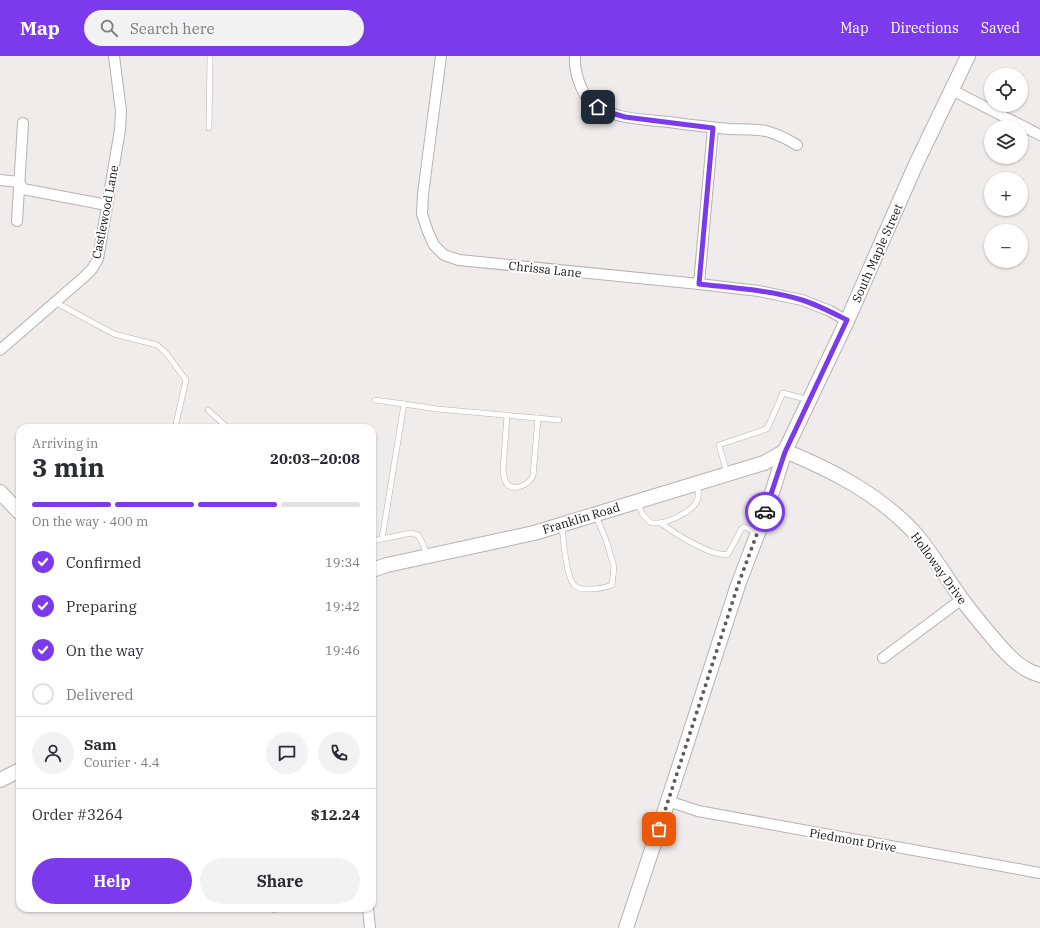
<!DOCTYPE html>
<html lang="en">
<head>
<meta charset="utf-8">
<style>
	body { margin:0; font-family:"IBM Plex Serif",serif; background:#f2f2f3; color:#2b2b33; height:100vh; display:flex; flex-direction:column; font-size:15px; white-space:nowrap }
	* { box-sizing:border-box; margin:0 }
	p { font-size:13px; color:#7c7c81 }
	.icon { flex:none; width:22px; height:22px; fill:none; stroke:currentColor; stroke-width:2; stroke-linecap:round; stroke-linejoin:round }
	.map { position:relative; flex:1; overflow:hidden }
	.panel { position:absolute; left:16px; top:368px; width:360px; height:488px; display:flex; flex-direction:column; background:#fff; border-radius:12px; box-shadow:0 1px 3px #0004 }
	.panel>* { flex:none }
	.controls { position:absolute; left:984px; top:12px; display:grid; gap:8px }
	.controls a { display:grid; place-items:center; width:44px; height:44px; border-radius:50%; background:#fff; box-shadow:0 1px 3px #0004; font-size:20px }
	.pin { position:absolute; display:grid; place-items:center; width:34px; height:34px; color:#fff; margin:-17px; border-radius:8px; box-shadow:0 2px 6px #0006 }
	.courier { position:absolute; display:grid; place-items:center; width:40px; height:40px; margin:-20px; border:3px solid #7c3aed; border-radius:50%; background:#fff; color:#222; box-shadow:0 1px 5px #0007 }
	.overview em { font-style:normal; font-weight:700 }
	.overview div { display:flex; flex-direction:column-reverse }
	.overview { display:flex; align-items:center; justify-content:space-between; height:68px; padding:0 16px }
	h1 { font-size:26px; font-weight:700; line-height:30px }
	.bar { display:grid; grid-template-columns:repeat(4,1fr); gap:6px 4px; align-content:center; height:48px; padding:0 16px }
	.bar i { height:5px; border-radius:3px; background:#e1e1e2 }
	.bar .on { background:#7c3aed }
	.bar p { grid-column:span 4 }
	.line { display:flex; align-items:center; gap:10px; padding:0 16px; border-top:1px solid #e1e1e2 }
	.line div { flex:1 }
	.round { display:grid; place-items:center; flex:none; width:42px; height:42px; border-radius:21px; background:#f2f2f3 }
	ol { padding:0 16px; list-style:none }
	li { display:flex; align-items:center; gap:12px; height:44px }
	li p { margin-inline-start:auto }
	li .icon { padding:4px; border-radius:50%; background:#7c3aed; color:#fff; stroke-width:4 }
	li:last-child { color:#7c7c81 }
	li i { width:22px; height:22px; border:2px solid #e1e1e2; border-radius:50% }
	.action { display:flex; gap:8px; margin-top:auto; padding:8px 16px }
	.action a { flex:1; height:46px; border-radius:24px; background:#7c3aed; color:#fff; font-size:16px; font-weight:700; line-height:46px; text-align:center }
	.action a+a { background:#f2f2f3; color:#2b2b33 }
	header { display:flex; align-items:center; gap:24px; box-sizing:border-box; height:56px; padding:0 20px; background:#7c3aed; color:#fff }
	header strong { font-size:19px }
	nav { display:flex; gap:22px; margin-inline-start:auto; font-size:14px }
	.search { width:280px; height:36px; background:#f2f2f3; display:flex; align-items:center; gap:10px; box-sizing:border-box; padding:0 14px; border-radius:22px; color:#7c7c81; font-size:15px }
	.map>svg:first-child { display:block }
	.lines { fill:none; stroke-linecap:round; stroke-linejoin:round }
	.lane-casing { stroke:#b6b2b3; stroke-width:6 }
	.street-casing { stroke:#b6b2b3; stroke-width:12 }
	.secondary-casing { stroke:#b6b2b3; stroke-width:16 }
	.lane { stroke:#fff; stroke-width:5 }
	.street { stroke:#fff; stroke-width:10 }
	.secondary { stroke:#fff; stroke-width:14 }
	.done { stroke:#5e5c5c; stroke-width:4; stroke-dasharray:0 7.2 }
	.route { stroke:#7c3aed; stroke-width:5 }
	.labels { text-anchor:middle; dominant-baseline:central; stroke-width:4; stroke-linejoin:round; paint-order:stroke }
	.street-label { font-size:12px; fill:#100f0f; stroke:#fff }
</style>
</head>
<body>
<header>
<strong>Map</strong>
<div class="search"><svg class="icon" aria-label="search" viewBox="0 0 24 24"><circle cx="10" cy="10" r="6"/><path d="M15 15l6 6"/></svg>Search here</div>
<nav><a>Map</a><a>Directions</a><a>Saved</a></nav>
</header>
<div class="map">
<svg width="1040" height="872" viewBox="0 0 1040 872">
	<rect width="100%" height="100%" fill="#f0ecec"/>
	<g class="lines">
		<g class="lane-casing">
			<g id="lane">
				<polyline points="209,72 210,0"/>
				<polyline points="55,246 114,278 157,289 166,297 186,324 175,372"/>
				<polyline points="375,344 404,348"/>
				<polyline points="208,354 228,372"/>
				<path d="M 507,359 L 503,415 C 504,420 504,424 507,428 C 515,436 529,428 533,420 L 538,362"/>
				<polyline points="727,417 719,389 767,373 783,337 809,344"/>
				<path d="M 637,446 L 643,459 L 651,467 C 654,467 657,467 660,467 C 670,466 691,455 696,447 C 700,441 698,434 697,428"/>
				<path d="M 661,467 C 674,477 713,502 728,498 L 742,472 L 745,471 L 756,476"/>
				<path d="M 562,469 C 563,482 566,523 575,530 C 580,534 585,533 590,533 C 599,533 604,532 612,529 L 614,511 L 606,484 L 596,460"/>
				<polyline points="382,483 404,348 437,353 559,364"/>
				<polyline points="372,485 411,477 418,479 422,486 427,499"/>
				<polyline points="274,852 274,854"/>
			</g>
		</g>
		<g class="street-casing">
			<g id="street">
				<polyline points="441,0 423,138 422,158 428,176 434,189 444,199 459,204 699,228 759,235 802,244 830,255 847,265"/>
				<path d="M 575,0 C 574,14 580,35 590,45 C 611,64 643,63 669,66 C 689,69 709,71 729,73 C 741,73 755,73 766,75 C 777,78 787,83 797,89"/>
				<polyline points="952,34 1040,79"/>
				<polyline points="0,124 19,126 23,133 107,149"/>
				<polyline points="17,165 23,67"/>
				<polyline points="699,228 713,72"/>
				<polyline points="0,294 84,221 92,213 98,203 120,74 121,55 114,0"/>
				<polyline points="883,602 962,543"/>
				<polyline points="668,745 698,755 1040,817"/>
				<polyline points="368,852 370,872"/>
			</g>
		</g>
		<g class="secondary-casing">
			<g id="secondary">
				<polyline points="0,436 20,457"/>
				<path d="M 372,514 L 387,509 L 534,477 L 764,407 L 785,395 C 832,414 878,438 913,475 C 931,495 945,520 961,542 C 971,556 982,569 993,582 C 1002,593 1013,606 1026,613 C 1030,616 1035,617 1040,619"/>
				<polyline points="0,724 20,714"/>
				<polyline points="626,872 668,745 738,529 767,453 785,395 847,265 916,108 968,0"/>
			</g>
		</g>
		<use href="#lane" class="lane"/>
		<use href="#street" class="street"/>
		<use href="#secondary" class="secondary"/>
	</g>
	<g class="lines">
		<polyline class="done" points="659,773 738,529 765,456"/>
		<path class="route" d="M 598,51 L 608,56 L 625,61 L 713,72 L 699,228 C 733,232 769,234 802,244 C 818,249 833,257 847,264 L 785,396 L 765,456"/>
	</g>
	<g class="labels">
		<g class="street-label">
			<text transform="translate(105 156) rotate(-79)">Castlewood Lane</text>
			<text transform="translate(877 197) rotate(-66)">South Maple Street</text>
			<text transform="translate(545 213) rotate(6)">Chrissa Lane</text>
			<text transform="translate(581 462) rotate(-17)">Franklin Road</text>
			<text transform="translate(939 512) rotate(54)">Holloway Drive</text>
			<text transform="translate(853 784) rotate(10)">Piedmont Drive</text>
		</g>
	</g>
</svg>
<div class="controls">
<a><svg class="icon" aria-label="locate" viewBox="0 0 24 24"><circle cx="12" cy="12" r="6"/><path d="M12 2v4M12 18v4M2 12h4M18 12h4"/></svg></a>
<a><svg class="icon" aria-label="layers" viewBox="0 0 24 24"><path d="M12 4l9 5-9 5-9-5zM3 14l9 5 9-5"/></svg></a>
<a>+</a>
<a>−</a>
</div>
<div class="pin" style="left:659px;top:773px;background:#ea580c"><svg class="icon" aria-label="bag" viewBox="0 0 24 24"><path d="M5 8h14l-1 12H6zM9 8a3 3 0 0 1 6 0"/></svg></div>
<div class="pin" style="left:598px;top:51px;background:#1f2937"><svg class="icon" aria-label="home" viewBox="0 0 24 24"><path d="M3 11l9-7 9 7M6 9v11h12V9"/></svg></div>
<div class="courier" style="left:765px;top:456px"><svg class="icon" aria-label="car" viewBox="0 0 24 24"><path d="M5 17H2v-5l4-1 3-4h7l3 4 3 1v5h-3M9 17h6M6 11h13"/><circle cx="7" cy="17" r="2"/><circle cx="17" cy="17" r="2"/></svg></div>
<section class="panel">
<div class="overview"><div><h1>3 min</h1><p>Arriving in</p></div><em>20:03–20:08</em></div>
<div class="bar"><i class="on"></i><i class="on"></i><i class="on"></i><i></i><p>On the way · 400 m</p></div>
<ol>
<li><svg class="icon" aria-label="check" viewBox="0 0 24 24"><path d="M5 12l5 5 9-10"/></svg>Confirmed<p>19:34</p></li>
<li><svg class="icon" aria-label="check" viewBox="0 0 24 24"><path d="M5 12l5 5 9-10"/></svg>Preparing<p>19:42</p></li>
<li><svg class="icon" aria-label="check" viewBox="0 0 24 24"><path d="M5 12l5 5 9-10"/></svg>On the way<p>19:46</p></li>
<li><i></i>Delivered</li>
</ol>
<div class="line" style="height:72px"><a class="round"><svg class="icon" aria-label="person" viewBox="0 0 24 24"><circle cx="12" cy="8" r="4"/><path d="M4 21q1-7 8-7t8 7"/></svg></a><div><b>Sam</b><p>Courier · 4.4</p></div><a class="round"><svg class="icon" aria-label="chat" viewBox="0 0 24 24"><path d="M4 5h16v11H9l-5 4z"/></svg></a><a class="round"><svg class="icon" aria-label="phone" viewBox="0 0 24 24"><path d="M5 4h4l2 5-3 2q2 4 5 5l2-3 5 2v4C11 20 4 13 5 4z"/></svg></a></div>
<div class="line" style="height:52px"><div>Order #3264</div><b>$12.24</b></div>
<div class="action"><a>Help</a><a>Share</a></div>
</section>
</div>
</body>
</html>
